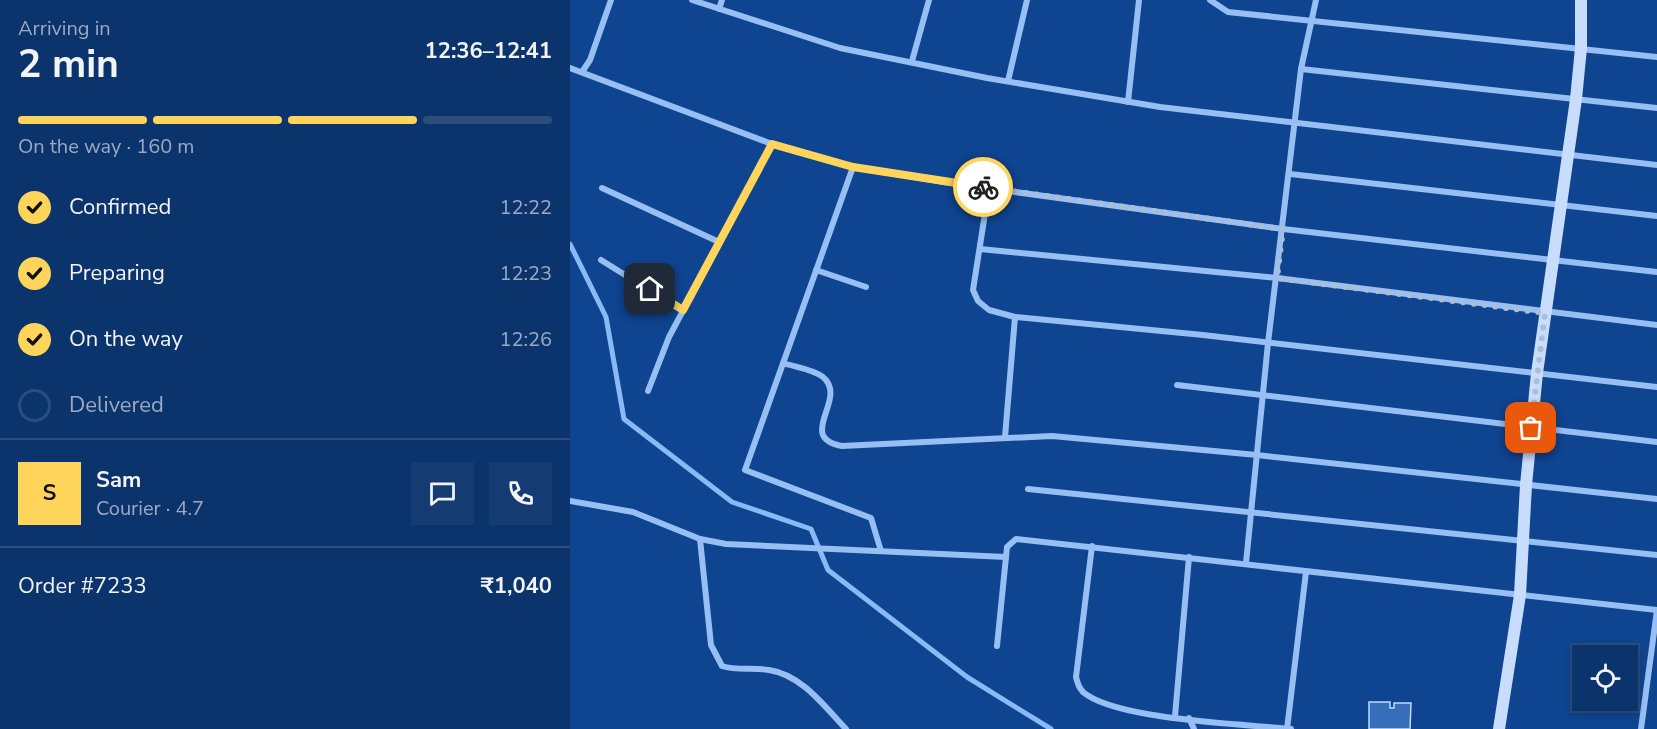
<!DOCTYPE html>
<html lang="en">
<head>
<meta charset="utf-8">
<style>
	body { margin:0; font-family:"Nunito Sans",sans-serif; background:#143b72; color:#f1f3f6; height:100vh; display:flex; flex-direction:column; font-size:22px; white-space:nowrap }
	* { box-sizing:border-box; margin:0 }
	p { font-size:20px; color:#9aaac2 }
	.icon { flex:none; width:33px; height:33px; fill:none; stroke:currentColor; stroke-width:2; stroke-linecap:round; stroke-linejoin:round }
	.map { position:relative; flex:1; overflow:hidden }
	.sheet { display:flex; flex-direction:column; background:#0b336c; width:570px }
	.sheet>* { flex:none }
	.fabs { position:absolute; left:1002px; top:645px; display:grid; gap:12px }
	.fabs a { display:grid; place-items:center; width:66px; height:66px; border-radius:0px; background:#0b336c; box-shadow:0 3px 9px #0003,0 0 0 2px #2b4e7f; font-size:30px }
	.pin { position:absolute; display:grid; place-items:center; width:51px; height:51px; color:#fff; margin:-26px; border-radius:12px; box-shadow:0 3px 9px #0006 }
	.courier { position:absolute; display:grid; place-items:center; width:60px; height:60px; margin:-30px; border:4px solid #ffd45b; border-radius:50%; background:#fff; color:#222; box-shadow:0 2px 8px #0007 }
	.summary em { font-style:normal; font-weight:700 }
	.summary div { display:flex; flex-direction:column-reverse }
	.summary { display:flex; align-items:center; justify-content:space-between; height:102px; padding:0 18px }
	h1 { font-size:39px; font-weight:700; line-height:45px }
	.bar { display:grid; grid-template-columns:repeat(4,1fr); gap:9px 6px; align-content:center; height:72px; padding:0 18px }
	.bar i { height:8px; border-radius:4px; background:#2b4e7f }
	.bar .current { background:#ffd45b }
	.bar p { grid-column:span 4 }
	.line { display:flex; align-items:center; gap:15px; padding:0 18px; border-top:2px solid #2b4e7f }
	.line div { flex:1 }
	.round { display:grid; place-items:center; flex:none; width:63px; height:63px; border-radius:0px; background:#143b72 }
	ol { padding:0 18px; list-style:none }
	li { display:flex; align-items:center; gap:18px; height:66px }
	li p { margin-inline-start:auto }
	li .icon { padding:6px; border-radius:50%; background:#ffd45b; color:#111; stroke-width:4 }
	li:last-child { color:#9aaac2 }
	li i { width:33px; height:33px; border:3px solid #2b4e7f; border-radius:50% }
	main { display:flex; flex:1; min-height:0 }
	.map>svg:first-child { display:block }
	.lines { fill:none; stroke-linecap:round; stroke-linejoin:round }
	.stream { stroke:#89baf7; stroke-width:5 }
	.building { fill:#376eb9; stroke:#c0dafe; stroke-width:1.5 }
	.street { stroke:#98bff3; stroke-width:6 }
	.secondary { stroke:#c8ddfd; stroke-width:12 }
	.done { stroke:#abbed8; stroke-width:6; stroke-dasharray:0 10.8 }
	.route { stroke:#ffd45b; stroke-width:8 }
</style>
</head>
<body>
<main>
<section class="sheet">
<div class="summary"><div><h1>2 min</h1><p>Arriving in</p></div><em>12:36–12:41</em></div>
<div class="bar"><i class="current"></i><i class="current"></i><i class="current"></i><i></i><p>On the way · 160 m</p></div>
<ol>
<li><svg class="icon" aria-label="check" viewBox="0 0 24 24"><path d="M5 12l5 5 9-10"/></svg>Confirmed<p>12:22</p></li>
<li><svg class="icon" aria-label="check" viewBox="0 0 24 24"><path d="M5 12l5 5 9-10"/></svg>Preparing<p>12:23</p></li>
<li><svg class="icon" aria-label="check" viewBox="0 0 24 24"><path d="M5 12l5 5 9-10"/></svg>On the way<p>12:26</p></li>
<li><i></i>Delivered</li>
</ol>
<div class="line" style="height:108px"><b class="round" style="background:#ffd45b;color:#111">S</b><div><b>Sam</b><p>Courier · 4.7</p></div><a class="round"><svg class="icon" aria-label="chat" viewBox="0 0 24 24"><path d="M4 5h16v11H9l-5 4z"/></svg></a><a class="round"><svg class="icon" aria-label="phone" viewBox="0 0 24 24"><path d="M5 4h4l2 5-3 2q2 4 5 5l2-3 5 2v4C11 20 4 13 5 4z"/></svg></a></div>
<div class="line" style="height:78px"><div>Order #7233</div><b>₹1,040</b></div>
</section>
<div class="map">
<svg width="1087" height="729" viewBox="0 0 1087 729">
	<rect width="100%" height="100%" fill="#0f4490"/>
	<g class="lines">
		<polyline class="stream" points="0,244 36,317 54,419 162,502 241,529 258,570 397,677 481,729"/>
	</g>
	<polygon class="building" points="799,702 820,702 820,708 824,708 824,703 841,703 840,729 799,729"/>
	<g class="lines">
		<g class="street">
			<polyline points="122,0 270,48 417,78 590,107 1087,165"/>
			<polyline points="640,0 658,12 1087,57"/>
			<polyline points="149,9 152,0"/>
			<polyline points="342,61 359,0"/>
			<polyline points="0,68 202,144 283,167 380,183 713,229 1087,272"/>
			<polyline points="731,69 1087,108"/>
			<polyline points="12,72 20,60 41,0"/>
			<polyline points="438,81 457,0"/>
			<polyline points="558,102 569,0"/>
			<polyline points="283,167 175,470 301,518 311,551"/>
			<polyline points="720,174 1087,216"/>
			<polyline points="32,188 149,242"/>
			<polyline points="419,188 403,290 408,301 419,310 445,317 633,335 1087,387"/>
			<polyline points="410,249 707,278 1087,325"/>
			<polyline points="31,260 113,311"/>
			<polyline points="246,270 296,287"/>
			<path d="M 213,363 C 225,367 243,369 253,377 C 279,399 225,437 272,446 L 482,436 L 687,455 L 1087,499"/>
			<polyline points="607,385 1087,442"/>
			<polyline points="78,391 99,337 202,144"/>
			<polyline points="435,437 445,317"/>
			<polyline points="458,489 1087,555"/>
			<polyline points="0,501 63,512 130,539 156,544 436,557"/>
			<path d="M 130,539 L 141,645 L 152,666 C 167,671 183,667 199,670 C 232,675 254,706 276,729"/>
			<path d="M 522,546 L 506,677 C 508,685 510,691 517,695 C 555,720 672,724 721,729"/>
			<polyline points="676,563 698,343 731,69 746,0"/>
			<polyline points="427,646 437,547 446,539 1087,610"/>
			<polyline points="605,716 619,557"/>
			<polyline points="619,718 624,729"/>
			<polyline points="717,729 736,572"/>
			<polyline points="1071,729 1087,610"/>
		</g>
		<polyline class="secondary" points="929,729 950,595 956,485 967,373 1006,99 1011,48 1011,0"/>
	</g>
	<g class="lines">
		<polyline class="done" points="413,187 713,229 707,278 975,313 961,428"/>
		<polyline class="route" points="80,289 113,310 202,144 283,167 413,187"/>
	</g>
</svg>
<div class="fabs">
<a><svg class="icon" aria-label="locate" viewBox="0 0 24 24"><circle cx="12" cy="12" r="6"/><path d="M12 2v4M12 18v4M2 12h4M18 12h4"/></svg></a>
</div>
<div class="pin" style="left:961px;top:428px;background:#ea580c"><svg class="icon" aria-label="bag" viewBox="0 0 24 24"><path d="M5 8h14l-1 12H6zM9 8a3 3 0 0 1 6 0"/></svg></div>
<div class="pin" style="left:80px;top:289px;background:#1f2937"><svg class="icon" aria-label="home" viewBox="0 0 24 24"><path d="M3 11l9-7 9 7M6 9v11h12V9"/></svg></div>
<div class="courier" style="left:413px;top:187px"><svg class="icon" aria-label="bike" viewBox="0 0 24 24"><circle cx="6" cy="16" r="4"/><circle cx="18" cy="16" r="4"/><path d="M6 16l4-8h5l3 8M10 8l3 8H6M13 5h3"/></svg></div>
</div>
</main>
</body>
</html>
